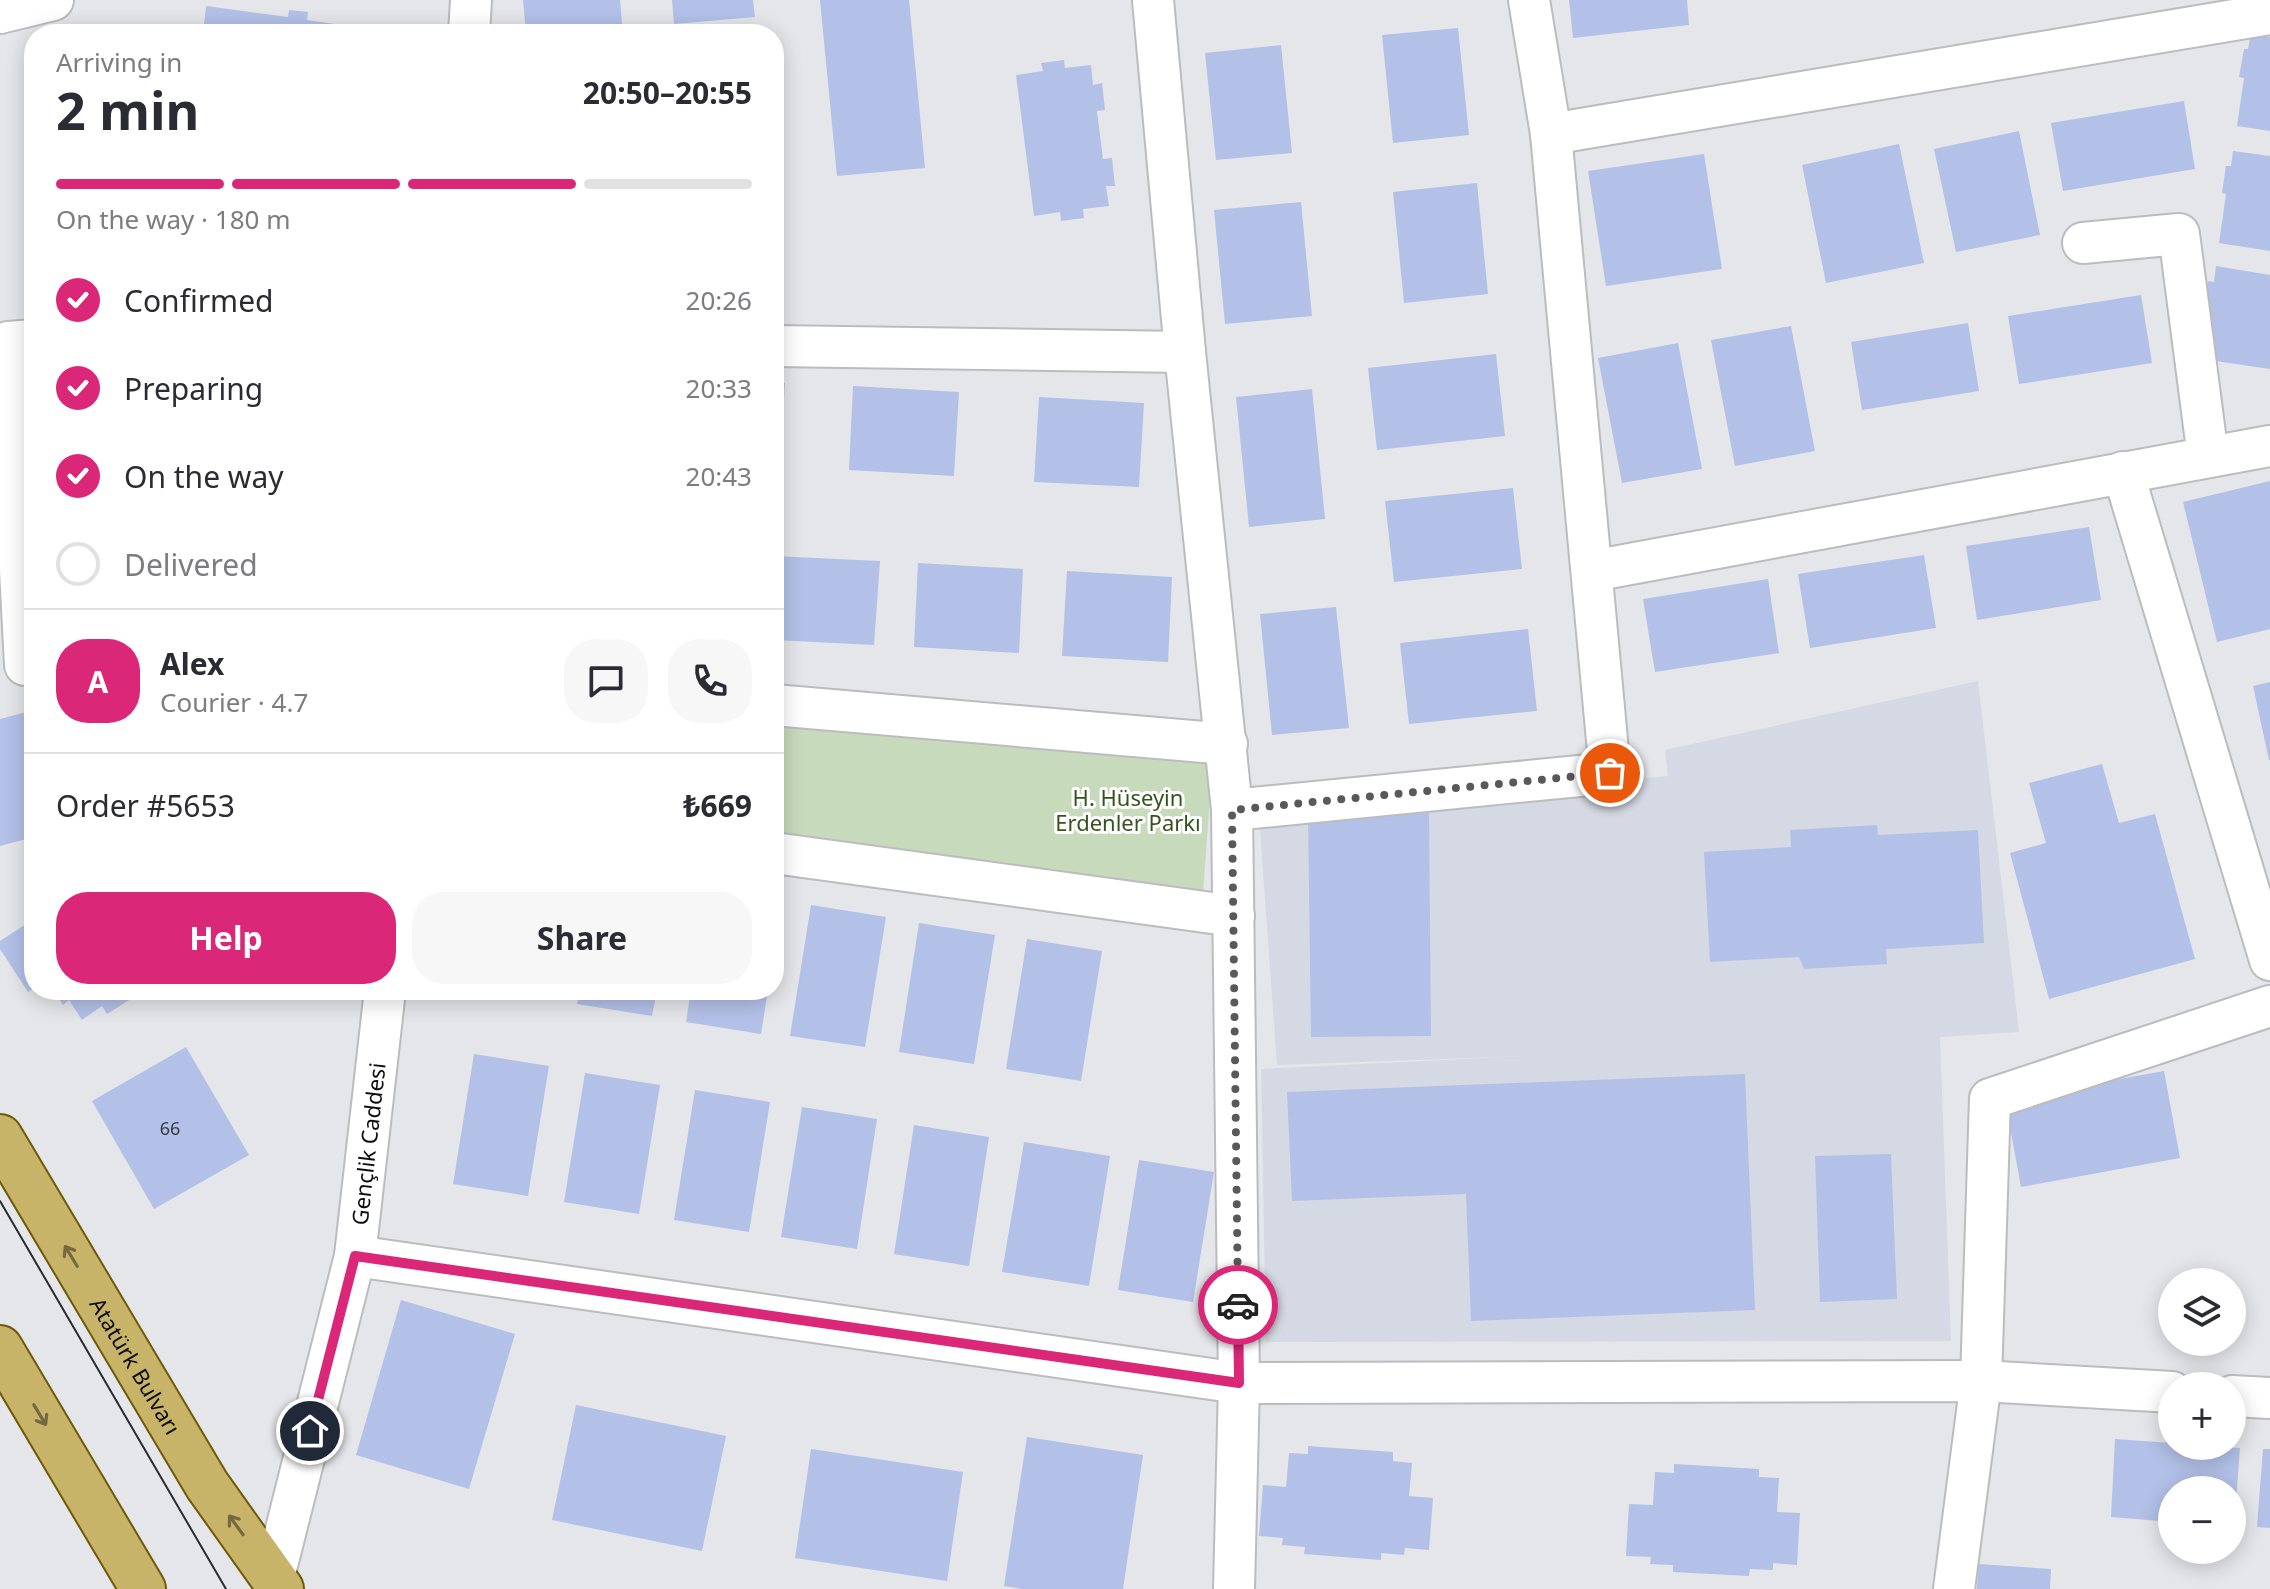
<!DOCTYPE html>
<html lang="en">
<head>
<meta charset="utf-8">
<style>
	body { margin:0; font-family:"Noto Sans",sans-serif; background:#f7f7f7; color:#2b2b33; height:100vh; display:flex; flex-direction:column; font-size:30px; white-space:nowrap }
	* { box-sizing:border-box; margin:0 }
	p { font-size:26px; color:#7c7c81 }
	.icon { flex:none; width:44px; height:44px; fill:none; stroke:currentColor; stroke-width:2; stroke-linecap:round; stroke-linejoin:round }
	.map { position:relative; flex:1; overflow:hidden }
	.drawer { position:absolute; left:24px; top:24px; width:760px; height:976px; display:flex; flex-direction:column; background:#fff; border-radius:32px; box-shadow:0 4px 20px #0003 }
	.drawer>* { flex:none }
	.tools { position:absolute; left:2158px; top:1268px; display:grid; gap:16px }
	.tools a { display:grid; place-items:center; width:88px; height:88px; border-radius:50%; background:#fff; box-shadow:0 4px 20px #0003; font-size:40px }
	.pin { position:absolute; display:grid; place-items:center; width:68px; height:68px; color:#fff; margin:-34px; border:4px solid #fff; border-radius:50%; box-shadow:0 2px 8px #0007 }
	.courier { position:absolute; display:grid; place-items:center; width:80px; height:80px; margin:-40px; border:6px solid #db2777; border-radius:50%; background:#fff; color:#222; box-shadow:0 2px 10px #0007 }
	.head em { font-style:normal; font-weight:700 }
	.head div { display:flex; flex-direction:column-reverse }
	.head { display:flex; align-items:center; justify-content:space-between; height:136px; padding:0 32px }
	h1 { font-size:52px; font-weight:700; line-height:60px }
	.bar { display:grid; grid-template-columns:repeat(4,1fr); gap:12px 8px; align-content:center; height:96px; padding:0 32px }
	.bar i { height:10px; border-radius:6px; background:#e1e1e2 }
	.bar .active { background:#db2777 }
	.bar p { grid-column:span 4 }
	.line { display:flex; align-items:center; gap:20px; padding:0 32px; border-top:2px solid #e1e1e2 }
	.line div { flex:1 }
	.round { display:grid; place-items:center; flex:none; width:84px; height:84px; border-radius:32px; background:#f7f7f7 }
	ol { padding:0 32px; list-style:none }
	li { display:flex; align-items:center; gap:24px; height:88px }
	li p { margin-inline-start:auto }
	li .icon { padding:8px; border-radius:50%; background:#db2777; color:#fff; stroke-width:4 }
	li:last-child { color:#7c7c81 }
	li i { width:44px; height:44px; border:4px solid #e1e1e2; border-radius:50% }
	.primary-button { display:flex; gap:16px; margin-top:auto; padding:16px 32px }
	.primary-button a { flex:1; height:92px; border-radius:32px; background:#db2777; color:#fff; font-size:32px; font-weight:700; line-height:92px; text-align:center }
	.primary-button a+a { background:#f7f7f7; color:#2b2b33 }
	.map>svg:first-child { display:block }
	.built { fill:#d5d9e3 }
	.green { fill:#c7dabc }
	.building { fill:#b3c1e8 }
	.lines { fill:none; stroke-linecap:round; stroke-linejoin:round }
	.minor-casing { stroke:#bbbcbf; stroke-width:44 }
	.major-casing { stroke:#6f5908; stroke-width:48 }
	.minor { stroke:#fff; stroke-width:40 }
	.major { stroke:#c8b469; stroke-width:44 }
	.tram { stroke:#2b2c2e; stroke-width:2 }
	.oneway { stroke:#746940 }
	.done { stroke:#59595b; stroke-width:8; stroke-dasharray:0 14.4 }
	.route { stroke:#db2777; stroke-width:10 }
	.labels { text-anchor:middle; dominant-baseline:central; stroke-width:6; stroke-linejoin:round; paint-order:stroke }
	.number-label { font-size:18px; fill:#363a45 }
	.park-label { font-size:22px; fill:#34531e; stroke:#fff }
	.street-label { font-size:22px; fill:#0d0d0f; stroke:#fff }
</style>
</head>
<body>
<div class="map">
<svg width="2270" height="1589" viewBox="0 0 2270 1589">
	<rect width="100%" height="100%" fill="#e5e6e9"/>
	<polygon class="built" points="1978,681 2019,1032 1940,1037 1951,1341 1266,1342 1261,1069 1525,1056 1277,1065 1259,816 1668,776 1665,750"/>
	<polygon class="green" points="774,705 1214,743 1203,893 774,836"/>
	<g class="building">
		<polygon points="523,0 620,0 623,34 526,34"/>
		<polygon points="672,0 753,0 755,17 674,24"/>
		<polygon points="820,0 909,0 925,168 837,176"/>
		<polygon points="1569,0 1687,0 1689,25 1573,38"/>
		<polygon points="206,6 288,17 289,10 308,12 307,20 349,26 348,34 203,34"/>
		<polygon points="1458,28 1469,135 1393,143 1382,35"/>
		<polygon points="2251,34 2270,37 2270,131 2237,126 2244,78 2239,77 2244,49 2248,49"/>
		<polygon points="1281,45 1292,153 1216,160 1205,53"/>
		<polygon points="1064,60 1065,68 1091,65 1093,85 1102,83 1105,110 1097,111 1103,159 1112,158 1115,186 1106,186 1109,206 1083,209 1084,218 1061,221 1060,212 1034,216 1016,75 1043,71 1041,63"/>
		<polygon points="2184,101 2195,169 2063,191 2051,123"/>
		<polygon points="2019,131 2040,235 1956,252 1934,149"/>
		<polygon points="1899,144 1924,263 1826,283 1802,165"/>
		<polygon points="2233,151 2270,156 2270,251 2219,243 2226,194 2222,193 2226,166 2231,166"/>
		<polygon points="1704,154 1722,269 1606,286 1588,171"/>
		<polygon points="1477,183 1488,294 1404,303 1393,192"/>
		<polygon points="1301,202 1312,316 1225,324 1214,210"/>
		<polygon points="2216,266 2270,275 2270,369 2202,359 2209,310 2204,309 2208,281 2214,282"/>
		<polygon points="2141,295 2152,363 2019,384 2008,316"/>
		<polygon points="1968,323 1979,391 1862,410 1851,342"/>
		<polygon points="1791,326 1815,451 1735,466 1711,340"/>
		<polygon points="1678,343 1702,469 1622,483 1598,358"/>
		<polygon points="1496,354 1505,436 1377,450 1368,368"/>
		<polygon points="774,383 785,383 780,467 774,467"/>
		<polygon points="853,386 959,392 954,476 849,470"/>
		<polygon points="1312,389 1325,519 1249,527 1236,397"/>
		<polygon points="1039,397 1144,403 1139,487 1034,482"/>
		<polygon points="2270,481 2270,629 2217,642 2183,502"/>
		<polygon points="1513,488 1522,569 1394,582 1385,501"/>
		<polygon points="2089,527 2101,600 1977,620 1966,546"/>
		<polygon points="1924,555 1936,628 1810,648 1798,574"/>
		<polygon points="774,556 880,561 874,645 774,640"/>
		<polygon points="918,563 1023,569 1019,653 914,647"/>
		<polygon points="1067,571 1172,577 1168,662 1062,656"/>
		<polygon points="1768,579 1779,653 1655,672 1643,599"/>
		<polygon points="1336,607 1349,728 1272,735 1260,614"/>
		<polygon points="1528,629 1537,711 1409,724 1400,643"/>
		<polygon points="2270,682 2270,760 2269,760 2253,686"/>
		<polygon points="34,710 34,837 0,846 0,719"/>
		<polygon points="2102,764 2119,823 2155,814 2195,959 2049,999 2010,853 2046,843 2029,783"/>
		<polygon points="1429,813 1431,1036 1311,1037 1308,814"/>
		<polygon points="1877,825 1878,835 1978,830 1984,943 1886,949 1887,964 1804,969 1799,957 1710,962 1704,852 1791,847 1790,830"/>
		<polygon points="774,902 782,903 776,942 774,942"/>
		<polygon points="811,905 886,917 865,1047 790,1036"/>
		<polygon points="34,919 34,988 28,992 0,949 0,941"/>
		<polygon points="919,923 995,935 974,1064 899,1052"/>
		<polygon points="1027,939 1102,951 1081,1081 1006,1069"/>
		<polygon points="53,990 145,990 107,1014 102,1006 82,1020 69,1000 63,1005"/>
		<polygon points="495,990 546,990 544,1000"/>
		<polygon points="580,990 657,990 652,1016 577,1004"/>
		<polygon points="691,990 768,990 761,1034 686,1022"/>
		<polygon points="186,1047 249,1155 154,1209 92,1101"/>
		<polygon points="474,1054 549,1066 528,1196 453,1184"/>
		<polygon points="2164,1071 2180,1158 2021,1187 2005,1100"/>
		<polygon points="585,1073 660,1085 639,1214 564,1202"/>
		<polygon points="1745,1074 1755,1310 1471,1321 1466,1194 1292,1201 1287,1092"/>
		<polygon points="695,1090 770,1102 749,1232 674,1220"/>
		<polygon points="802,1107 877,1119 857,1249 781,1237"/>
		<polygon points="914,1125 989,1137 969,1266 894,1254"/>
		<polygon points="1024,1142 1110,1156 1089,1286 1002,1272"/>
		<polygon points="1891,1154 1897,1299 1820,1302 1815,1156"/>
		<polygon points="1139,1160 1214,1172 1193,1302 1118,1290"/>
		<polygon points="401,1300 515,1334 469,1489 356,1455"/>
		<polygon points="576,1405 726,1436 702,1551 552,1520"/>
		<polygon points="1027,1437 1143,1455 1123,1589 1022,1589 1004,1586"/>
		<polygon points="2115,1439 2172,1443 2172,1446 2240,1448 2234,1528 2232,1528 2232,1490 2172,1490 2172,1522 2111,1517"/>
		<polygon points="1308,1446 1393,1452 1393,1461 1412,1463 1409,1496 1433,1498 1429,1550 1405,1548 1404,1555 1381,1553 1381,1560 1304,1554 1305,1547 1282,1545 1283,1538 1259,1536 1263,1485 1286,1487 1289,1453 1308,1454"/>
		<polygon points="811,1449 963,1472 947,1581 795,1558"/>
		<polygon points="2263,1449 2270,1449 2270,1528 2257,1527"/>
		<polygon points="1674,1464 1759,1469 1759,1477 1779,1478 1777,1512 1800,1513 1797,1565 1773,1563 1773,1570 1750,1569 1749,1576 1673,1572 1673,1565 1650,1564 1651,1557 1626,1556 1629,1504 1653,1505 1655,1472 1674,1473"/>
		<polygon points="1978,1564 2051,1569 2050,1589 1977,1589"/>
	</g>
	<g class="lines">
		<g class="minor-casing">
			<g id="minor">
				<polyline points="1153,0 1185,352 1232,810 1239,1383 1234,1589"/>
				<polyline points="0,13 53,0"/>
				<polyline points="469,34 471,0"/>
				<polyline points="1551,134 2270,14"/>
				<polyline points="2083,243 2179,234 2208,457"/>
				<polyline points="34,340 8,342 25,665 34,665"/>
				<polyline points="774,346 1185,352"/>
				<polyline points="2123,472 2270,960"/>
				<polyline points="1592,571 2270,446"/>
				<polyline points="774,705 1227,744"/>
				<polyline points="1232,810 1610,773 1551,134 1529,0"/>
				<polyline points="774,853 1234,916"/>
				<polyline points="355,1256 1239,1383 1981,1381 2172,1392"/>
				<polyline points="2232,1396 2270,1398"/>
				<path id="s1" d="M 274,1577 L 355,1256 L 385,990"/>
				<polyline points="1954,1589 1981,1381 1990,1099 2270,1006"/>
			</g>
		</g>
		<g class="major-casing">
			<g id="major">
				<path id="s2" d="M 0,1137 L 207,1485 L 281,1589"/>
				<polyline points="0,1348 143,1589"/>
			</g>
		</g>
		<use href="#minor" class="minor"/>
		<use href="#major" class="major"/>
		<polyline class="tram" points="0,1201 226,1589"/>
	</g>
	<defs><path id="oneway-shaft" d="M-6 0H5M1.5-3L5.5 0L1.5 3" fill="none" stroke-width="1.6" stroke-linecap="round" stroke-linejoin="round" transform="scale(2)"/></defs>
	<g class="oneway">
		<use href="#oneway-shaft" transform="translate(71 1256) rotate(-121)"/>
		<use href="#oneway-shaft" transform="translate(40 1415) rotate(59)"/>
		<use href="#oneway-shaft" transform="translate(236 1525) rotate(-126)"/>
	</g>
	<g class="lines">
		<polyline class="done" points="1238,1305 1232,810 1610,773"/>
		<polyline class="route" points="310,1431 355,1256 1239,1383 1238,1305"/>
	</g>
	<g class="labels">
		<g class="number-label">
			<text x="170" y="1128">66</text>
		</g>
		<g class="park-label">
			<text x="1128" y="797">H. Hüseyin<tspan x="1128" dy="25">Erdenler Parkı</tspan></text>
		</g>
		<g class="street-label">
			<text stroke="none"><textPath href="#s1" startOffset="444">Gençlik Caddesi</textPath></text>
			<text stroke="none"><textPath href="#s2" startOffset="266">Atatürk Bulvarı</textPath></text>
		</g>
	</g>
</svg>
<div class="tools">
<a><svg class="icon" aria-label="layers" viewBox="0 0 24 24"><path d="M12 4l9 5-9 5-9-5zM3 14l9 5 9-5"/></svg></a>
<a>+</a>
<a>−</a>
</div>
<div class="pin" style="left:1610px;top:773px;background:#ea580c"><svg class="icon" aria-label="bag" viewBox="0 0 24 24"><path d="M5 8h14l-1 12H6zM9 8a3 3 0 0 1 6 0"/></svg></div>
<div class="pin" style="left:310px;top:1431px;background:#1f2937"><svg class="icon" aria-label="home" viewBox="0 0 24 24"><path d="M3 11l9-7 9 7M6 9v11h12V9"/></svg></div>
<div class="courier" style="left:1238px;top:1305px"><svg class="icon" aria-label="car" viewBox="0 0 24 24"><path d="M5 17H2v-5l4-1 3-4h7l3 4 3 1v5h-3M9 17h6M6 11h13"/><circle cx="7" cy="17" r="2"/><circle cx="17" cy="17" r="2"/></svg></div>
<section class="drawer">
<div class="head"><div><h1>2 min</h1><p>Arriving in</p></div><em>20:50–20:55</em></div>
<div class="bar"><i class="active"></i><i class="active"></i><i class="active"></i><i></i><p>On the way · 180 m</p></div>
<ol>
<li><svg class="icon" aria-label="check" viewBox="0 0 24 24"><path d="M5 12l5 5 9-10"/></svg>Confirmed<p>20:26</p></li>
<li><svg class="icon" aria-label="check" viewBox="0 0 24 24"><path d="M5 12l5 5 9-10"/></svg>Preparing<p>20:33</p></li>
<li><svg class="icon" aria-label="check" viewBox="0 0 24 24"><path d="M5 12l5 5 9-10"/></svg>On the way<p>20:43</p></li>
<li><i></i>Delivered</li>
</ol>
<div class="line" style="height:144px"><b class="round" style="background:#db2777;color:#fff">A</b><div><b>Alex</b><p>Courier · 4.7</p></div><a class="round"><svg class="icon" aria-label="chat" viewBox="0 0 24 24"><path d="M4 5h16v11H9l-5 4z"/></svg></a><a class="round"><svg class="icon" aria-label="phone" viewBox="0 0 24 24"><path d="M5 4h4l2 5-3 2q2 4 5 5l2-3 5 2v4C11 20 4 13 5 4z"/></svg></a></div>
<div class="line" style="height:104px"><div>Order #5653</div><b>₺669</b></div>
<div class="primary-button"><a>Help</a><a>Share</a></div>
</section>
</div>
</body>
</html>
